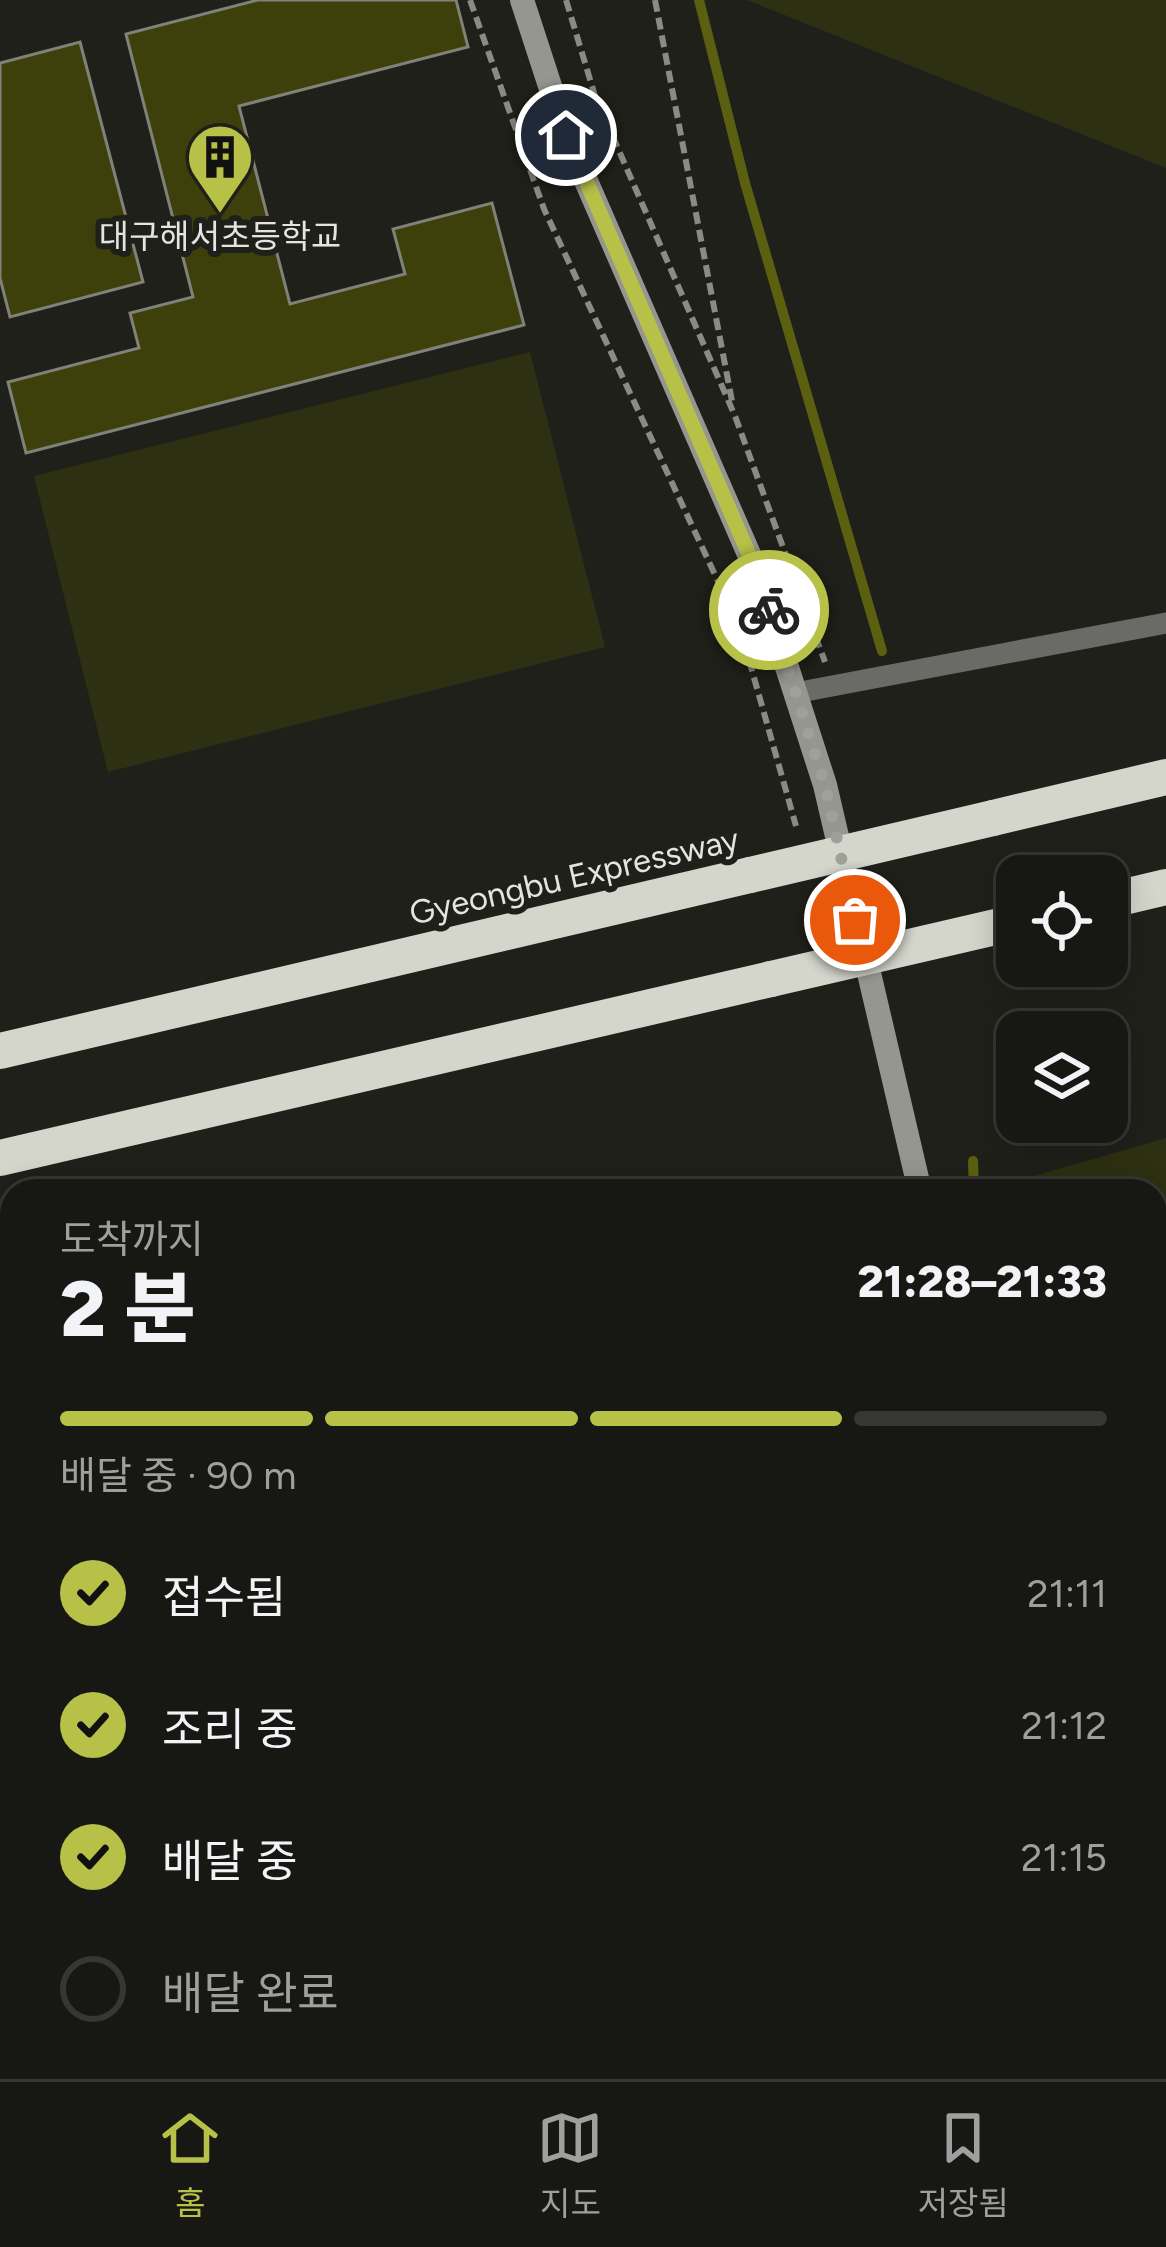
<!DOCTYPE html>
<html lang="ko">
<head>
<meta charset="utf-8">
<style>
	body { margin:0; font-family:Figtree,"Noto Sans KR",sans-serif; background:#242521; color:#f1f3f6; height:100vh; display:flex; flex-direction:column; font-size:45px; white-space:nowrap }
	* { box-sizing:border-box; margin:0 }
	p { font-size:39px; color:#9ea0a0 }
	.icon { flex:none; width:66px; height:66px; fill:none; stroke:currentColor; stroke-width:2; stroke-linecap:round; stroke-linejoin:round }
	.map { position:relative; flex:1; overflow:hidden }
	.details { position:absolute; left:0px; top:1179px; width:1167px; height:900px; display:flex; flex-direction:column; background:#171813; border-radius:36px 36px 0 0; box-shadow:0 6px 30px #0003,0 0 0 3px #363733 }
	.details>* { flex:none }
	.buttons { position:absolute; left:996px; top:855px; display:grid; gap:24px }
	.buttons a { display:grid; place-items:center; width:132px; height:132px; border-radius:24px; background:#171813; box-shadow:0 6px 30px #0003,0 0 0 3px #363733; font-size:60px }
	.pin { position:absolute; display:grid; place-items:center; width:102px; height:102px; color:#fff; margin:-51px; border:6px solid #fff; border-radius:50%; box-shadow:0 3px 12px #0007 }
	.courier { position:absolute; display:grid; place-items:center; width:120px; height:120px; margin:-60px; border:9px solid #b7c147; border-radius:50%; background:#fff; color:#222; box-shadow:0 3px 15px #0007 }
	.head em { font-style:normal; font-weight:800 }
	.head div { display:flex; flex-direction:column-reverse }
	.head { display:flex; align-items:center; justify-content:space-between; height:204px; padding:0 60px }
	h1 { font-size:78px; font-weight:800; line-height:90px }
	.bar { display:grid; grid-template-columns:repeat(4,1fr); gap:18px 12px; align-content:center; height:144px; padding:0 60px }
	.bar i { height:15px; border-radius:9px; background:#363733 }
	.bar .current { background:#b7c147 }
	.bar p { grid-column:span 4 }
	ol { padding:0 60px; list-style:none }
	li { display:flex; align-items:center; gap:36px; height:132px }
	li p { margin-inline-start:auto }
	li .icon { padding:12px; border-radius:50%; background:#b7c147; color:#111; stroke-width:4 }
	li:last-child { color:#9ea0a0 }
	li i { width:66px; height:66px; border:6px solid #363733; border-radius:50% }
	.menu { display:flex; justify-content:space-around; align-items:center; height:168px; border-top:3px solid #363733; background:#171813; font-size:33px; color:#9ea0a0 }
	.menu a { display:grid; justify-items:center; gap:6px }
	.menu .current { color:#b7c147 }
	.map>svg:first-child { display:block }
	.green { fill:#2d3012 }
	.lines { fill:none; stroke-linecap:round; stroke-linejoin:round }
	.stream { stroke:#5b6011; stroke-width:10 }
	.building { fill:#3d400a; stroke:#808178; stroke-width:3 }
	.path { stroke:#8a8b85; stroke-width:6; stroke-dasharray:12 6; stroke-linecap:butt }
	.lane { stroke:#6a6b67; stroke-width:21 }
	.street { stroke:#6a6b67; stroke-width:24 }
	.secondary { stroke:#95968f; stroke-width:24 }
	.highway { stroke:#d4d6cc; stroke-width:36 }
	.highway-bridge { stroke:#d4d6cc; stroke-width:36 }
	.done { stroke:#9fa09a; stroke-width:12; stroke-dasharray:0 21.6 }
	.route { stroke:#b7c147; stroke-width:15 }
	.labels { text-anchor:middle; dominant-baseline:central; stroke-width:12; stroke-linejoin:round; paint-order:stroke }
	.poi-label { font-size:33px; fill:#e4e5e0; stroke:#1f2019 }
	.street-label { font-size:33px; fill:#e4e5e0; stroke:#1f2019 }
</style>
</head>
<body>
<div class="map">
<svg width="1166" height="2079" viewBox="0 0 1166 2079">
	<rect width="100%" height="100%" fill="#1f2019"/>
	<g class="green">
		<polygon points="747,0 1166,0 1166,168"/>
		<polygon points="530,352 605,647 108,772 34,476"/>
		<polygon points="1166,1138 1166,1577 1155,1570 1155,1191 982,1191"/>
	</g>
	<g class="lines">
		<g class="stream">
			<polyline points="699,0 745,183 882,651"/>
			<polyline points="973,1161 974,1191"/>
		</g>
	</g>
	<g class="building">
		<polygon points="258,0 456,0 468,47 239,106 290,304 405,274 393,229 492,203 524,325 26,453 8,382 139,348 130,313 193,297 126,34"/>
		<polygon points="80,42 143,282 10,317 0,278 0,63"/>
		<polygon points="12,1609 12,1681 7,1682 0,1653 0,1611"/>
		<polygon points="12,1927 12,1981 7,1982 10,1992 0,1994 0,1930"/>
		<polygon points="12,2013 12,2067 48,2067 19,2074 21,2079 0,2079 0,2016"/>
		<polygon points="142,2067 162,2067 166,2079 99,2079"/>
		<polygon points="168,2067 242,2067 242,2070 231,2073 233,2079 172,2079"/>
		<polygon points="283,2067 355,2067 358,2079 286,2079"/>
		<polygon points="360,2067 385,2067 386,2072 363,2078"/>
		<polygon points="676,2067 731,2067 734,2079 679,2079"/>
		<polygon points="761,2067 819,2067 822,2079 764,2079"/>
		<polygon points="629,2070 631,2079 597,2079"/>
	</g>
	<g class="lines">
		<g class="path">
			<polyline points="470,0 544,209 738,624"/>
			<polyline points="566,0 595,96 735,416 825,662"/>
			<polyline points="655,0 732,401"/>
			<polyline points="749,660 796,826"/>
			<polyline points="814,897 823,931"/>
		</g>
		<polyline class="lane" points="795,693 1166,623"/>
		<g class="street">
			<polyline points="0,1714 12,1711"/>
			<polyline points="0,1800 12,1853"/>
			<polyline points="61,2067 64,2079"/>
			<polyline points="263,2067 266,2079"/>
			<polyline points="450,2067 453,2079"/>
			<polyline points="641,2067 644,2079"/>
			<polyline points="746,2067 749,2079"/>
			<polyline points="900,2079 912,2067"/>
		</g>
		<g class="secondary">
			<polyline points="522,0 566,135 755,568 825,785 920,1191"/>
			<polyline points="1043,2067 1046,2079"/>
		</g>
		<g class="highway">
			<polyline points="993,818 1166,777"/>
			<polyline points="1107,901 1166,887"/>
			<polyline points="0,1051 750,875"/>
			<polyline points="0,1158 771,979"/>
		</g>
		<g class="highway-bridge">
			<polyline points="750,875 993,818"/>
			<polyline points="771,979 1017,922"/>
		</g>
	</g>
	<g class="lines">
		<polyline class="done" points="769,610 825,785 855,920"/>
		<polyline class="route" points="566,135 755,568 769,610"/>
	</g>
	<defs>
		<g id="building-pin" transform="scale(3.45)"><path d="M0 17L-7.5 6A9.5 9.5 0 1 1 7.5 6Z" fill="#b7c147" stroke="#1f2019"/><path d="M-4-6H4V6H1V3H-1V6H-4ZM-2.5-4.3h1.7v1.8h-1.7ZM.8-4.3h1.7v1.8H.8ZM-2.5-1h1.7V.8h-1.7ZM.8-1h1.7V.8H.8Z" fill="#111"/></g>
	</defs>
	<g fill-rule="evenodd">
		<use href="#building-pin" x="220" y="157"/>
	</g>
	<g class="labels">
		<g class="poi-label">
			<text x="220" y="236">대구해서초등학교</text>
		</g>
		<g class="street-label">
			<text transform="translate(574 876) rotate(-13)">Gyeongbu Expressway</text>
		</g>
	</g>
</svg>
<div class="buttons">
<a><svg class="icon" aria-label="locate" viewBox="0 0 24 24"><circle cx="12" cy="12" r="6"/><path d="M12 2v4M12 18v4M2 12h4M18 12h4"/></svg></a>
<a><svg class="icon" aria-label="layers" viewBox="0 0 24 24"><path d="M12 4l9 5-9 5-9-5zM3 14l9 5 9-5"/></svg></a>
</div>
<div class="pin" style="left:855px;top:920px;background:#ea580c"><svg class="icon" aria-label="bag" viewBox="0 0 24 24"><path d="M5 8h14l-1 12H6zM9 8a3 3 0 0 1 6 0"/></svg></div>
<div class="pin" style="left:566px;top:135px;background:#1f2937"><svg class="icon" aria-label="home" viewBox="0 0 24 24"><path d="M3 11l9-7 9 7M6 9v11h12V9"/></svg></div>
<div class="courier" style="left:769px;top:610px"><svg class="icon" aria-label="bike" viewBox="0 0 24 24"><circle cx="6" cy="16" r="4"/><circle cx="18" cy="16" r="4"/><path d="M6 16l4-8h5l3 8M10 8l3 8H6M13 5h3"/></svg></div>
<section class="details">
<div class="head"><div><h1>2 분</h1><p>도착까지</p></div><em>21:28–21:33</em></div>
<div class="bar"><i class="current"></i><i class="current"></i><i class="current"></i><i></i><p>배달 중 · 90 m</p></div>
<ol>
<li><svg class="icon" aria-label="check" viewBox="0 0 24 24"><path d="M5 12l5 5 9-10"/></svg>접수됨<p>21:11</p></li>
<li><svg class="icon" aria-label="check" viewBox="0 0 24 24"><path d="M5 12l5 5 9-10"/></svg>조리 중<p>21:12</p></li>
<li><svg class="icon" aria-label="check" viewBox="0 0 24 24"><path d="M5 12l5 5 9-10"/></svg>배달 중<p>21:15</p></li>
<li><i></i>배달 완료</li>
</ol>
</section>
</div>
<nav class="menu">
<a class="current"><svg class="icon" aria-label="home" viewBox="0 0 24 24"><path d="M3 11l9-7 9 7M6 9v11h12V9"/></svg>홈</a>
<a><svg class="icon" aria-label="map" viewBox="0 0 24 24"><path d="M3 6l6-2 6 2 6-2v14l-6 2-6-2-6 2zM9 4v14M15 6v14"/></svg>지도</a>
<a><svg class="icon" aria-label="saved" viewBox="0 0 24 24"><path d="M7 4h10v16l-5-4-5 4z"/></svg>저장됨</a>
</nav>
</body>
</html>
